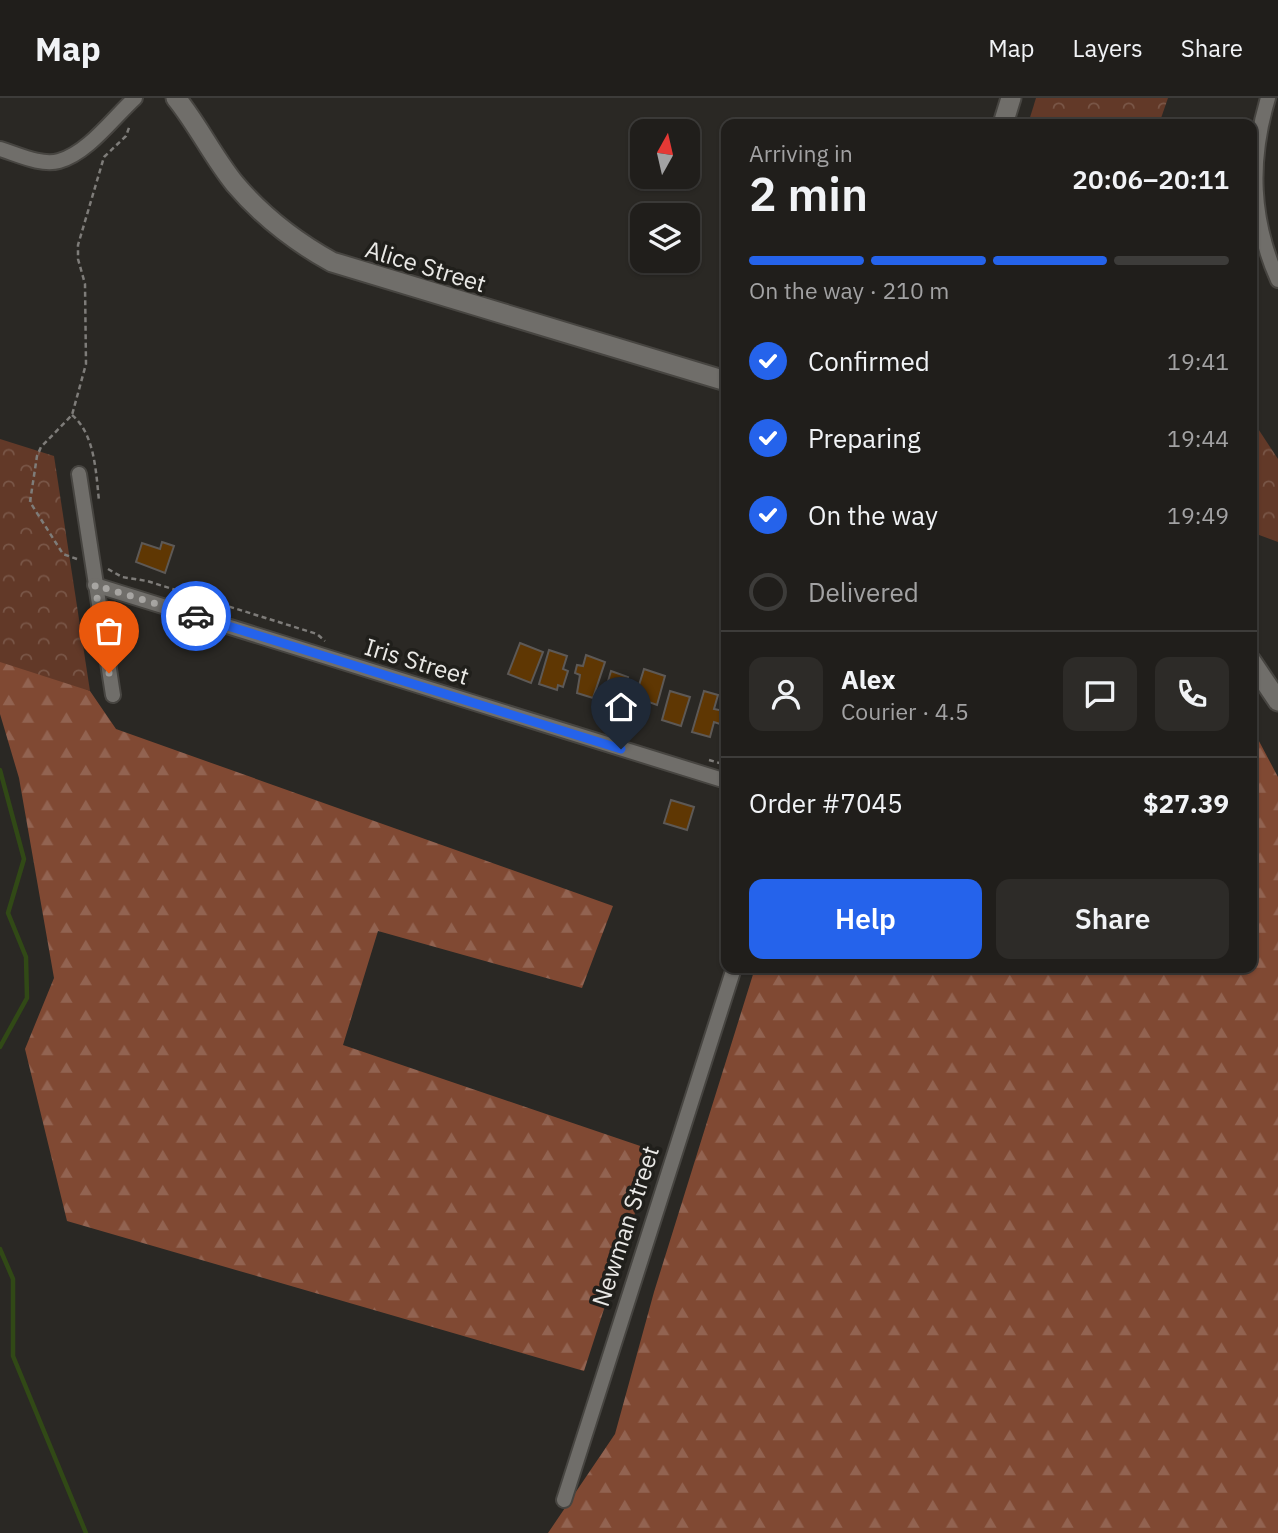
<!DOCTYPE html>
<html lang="en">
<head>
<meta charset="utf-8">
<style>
	body { margin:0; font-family:"IBM Plex Sans",sans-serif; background:#2d2b28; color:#f1f3f6; height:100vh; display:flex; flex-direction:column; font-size:26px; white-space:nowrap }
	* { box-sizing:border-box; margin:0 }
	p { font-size:23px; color:#a2a2a3 }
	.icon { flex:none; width:38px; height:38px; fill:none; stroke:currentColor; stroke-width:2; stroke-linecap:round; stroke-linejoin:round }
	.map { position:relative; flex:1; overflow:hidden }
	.panel { position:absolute; left:721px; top:21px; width:536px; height:854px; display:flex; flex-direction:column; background:#201e1b; border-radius:14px; box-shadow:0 2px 5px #0004,0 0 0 2px #3d3c3a }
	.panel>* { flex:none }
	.needle { width:46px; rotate:8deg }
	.controls { position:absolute; left:630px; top:21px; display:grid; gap:14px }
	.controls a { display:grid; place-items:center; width:70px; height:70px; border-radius:14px; background:#201e1b; box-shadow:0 2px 5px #0004,0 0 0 2px #3d3c3a; font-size:35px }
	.pin { position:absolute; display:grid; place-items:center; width:60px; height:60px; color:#fff; margin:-72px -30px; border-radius:50% 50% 50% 0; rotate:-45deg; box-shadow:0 0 7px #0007 }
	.pin .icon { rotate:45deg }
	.courier { position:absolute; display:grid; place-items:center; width:70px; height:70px; margin:-35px; border:5px solid #2563eb; border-radius:50%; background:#fff; color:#222; box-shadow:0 2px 9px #0007 }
	.headline em { font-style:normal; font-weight:600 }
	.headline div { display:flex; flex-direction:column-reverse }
	.headline { display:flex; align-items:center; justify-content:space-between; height:119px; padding:0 28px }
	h1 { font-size:46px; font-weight:600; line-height:52px }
	.bar { display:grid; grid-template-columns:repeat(4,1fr); gap:10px 7px; align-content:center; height:84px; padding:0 28px }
	.bar i { height:9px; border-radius:5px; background:#3d3c3a }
	.bar .selected { background:#2563eb }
	.bar p { grid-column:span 4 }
	.line { display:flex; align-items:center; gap:18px; padding:0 28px; border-top:2px solid #3d3c3a }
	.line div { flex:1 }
	.round { display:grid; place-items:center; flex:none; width:74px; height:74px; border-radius:14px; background:#2d2b28 }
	ol { padding:0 28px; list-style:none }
	li { display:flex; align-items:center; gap:21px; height:77px }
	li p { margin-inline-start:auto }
	li .icon { padding:7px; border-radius:50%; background:#2563eb; color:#fff; stroke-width:4 }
	li:last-child { color:#a2a2a3 }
	li i { width:38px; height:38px; border:4px solid #3d3c3a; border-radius:50% }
	.cta { display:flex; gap:14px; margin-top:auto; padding:14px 28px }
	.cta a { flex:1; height:80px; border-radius:14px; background:#2563eb; color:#fff; font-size:28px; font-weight:600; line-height:80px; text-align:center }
	.cta a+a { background:#2d2b28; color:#f1f3f6 }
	header { display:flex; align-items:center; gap:42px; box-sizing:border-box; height:98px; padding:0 35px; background:#201e1b; border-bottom:2px solid #3d3c3a }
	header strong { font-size:33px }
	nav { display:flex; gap:38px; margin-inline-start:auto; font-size:24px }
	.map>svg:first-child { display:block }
	.forest { fill:url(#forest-firs) }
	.park { fill:url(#park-crowns) }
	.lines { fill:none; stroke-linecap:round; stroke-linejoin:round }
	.stream { stroke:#314916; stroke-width:4.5 }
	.building { fill:#5f3703; stroke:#5d5956; stroke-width:2 }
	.street-casing { stroke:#474541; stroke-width:18 }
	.secondary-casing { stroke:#474541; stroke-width:23 }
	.path { stroke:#7e7c79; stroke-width:2.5; stroke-dasharray:5 3.5; stroke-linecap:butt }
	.street { stroke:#706e6a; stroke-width:14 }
	.secondary { stroke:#706e6a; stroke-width:19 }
	.done { stroke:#a7a5a2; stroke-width:7; stroke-dasharray:0 12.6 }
	.route { stroke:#2563eb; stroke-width:9 }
	.labels { text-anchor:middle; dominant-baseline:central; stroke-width:7; stroke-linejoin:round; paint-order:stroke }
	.street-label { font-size:24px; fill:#eae9e6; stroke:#201f1b }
</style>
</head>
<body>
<header>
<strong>Map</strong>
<nav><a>Map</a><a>Layers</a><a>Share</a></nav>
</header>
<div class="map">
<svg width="1278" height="1435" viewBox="0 0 1278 1435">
	<defs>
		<pattern id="forest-firs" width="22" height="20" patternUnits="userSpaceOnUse" patternTransform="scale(1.75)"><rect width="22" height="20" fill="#804933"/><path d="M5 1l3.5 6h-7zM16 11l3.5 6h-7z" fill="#926351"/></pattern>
		<pattern id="park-crowns" width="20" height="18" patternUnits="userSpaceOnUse" patternTransform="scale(1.75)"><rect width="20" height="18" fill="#623928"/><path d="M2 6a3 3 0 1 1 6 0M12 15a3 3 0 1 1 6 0" fill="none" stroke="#795647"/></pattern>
	</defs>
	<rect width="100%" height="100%" fill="#2a2824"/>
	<g class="forest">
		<polygon points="0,544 1,550 90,593 116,631 613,808 582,890 378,833 343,947 655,1053 584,1273 67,1123 25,951 54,880 19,680 0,616"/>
		<polygon points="1251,628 1278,679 1278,1435 548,1435 615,1336 654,1194 755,870 1251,870"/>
	</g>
	<g class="park">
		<polygon points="1036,0 1168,0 1159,26 1028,26"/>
		<polygon points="1251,320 1278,361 1278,444 1251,434"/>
		<polygon points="0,341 54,358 90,593 0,564"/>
	</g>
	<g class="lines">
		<g class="stream">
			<polyline points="0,672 24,761 8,815 26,859 27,900 0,949"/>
			<polyline points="0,1151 13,1181 13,1258 86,1435"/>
		</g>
	</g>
	<g class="building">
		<polygon points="162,444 174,448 165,475 136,464 142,445 160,451"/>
		<polygon points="520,545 543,554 531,585 508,576"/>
		<polygon points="549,552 567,558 563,571 568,573 563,589 558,587 557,592 539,586"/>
		<polygon points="586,557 605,564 593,600 577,595 580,577 575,575 577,567 583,568"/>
		<polygon points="644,571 665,578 657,607 649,604 645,617 631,613"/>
		<polygon points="611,573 628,579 618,609 602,604"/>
		<polygon points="670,593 690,599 681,628 662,622"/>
		<polygon points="704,593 718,597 714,611 724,613 720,626 714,624 710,639 692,634"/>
		<polygon points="671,702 694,709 687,732 664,725"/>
	</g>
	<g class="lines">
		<g class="street-casing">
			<g id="street">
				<path d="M 1268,0 C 1249,63 1251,122 1278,182"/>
				<path d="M 0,51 C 17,56 41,68 59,63 C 88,55 113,20 135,0"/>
				<polyline points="79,376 113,597"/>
				<polyline points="95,487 726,683"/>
				<polyline points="564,1402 734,870"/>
			</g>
		</g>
		<g class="secondary-casing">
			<g id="secondary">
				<path d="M 176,0 C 198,27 213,59 235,86 C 263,119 294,143 332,164 L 726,283"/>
				<polyline points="1003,26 1011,0"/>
				<polyline points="1251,563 1278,603"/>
			</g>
		</g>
		<g class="path">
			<path d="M 72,317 C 95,336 96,375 99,403"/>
			<polyline points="77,461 63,456 30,404 37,358 41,349 72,317 86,266 85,186 78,161 78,147 104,59 126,38 130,27"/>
			<polyline points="108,471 122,479 147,483 317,536 325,543"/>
			<polyline points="709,662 726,667"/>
		</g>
		<use href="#street" class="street"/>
		<use href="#secondary" class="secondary"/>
	</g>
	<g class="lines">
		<polyline class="done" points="109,575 95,487 196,518"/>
		<polyline class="route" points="196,518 621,651"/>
	</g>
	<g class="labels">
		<g class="street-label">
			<text transform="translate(426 168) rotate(17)">Alice Street</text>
			<text transform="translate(417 563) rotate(17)">Iris Street</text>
			<text transform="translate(625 1128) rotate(-72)">Newman Street</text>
		</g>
	</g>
</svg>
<div class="controls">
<a><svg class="needle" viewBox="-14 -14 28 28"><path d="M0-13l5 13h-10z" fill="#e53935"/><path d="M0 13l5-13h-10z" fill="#a2a2a3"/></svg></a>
<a><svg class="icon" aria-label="layers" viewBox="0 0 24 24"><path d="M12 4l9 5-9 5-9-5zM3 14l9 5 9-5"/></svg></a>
</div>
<div class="pin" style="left:109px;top:575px;background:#ea580c"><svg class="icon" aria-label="bag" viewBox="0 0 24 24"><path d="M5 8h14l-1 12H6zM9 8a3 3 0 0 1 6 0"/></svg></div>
<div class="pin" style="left:621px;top:651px;background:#1f2937"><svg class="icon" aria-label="home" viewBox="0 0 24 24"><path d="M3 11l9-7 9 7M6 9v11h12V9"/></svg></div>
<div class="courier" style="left:196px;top:518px"><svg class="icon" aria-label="car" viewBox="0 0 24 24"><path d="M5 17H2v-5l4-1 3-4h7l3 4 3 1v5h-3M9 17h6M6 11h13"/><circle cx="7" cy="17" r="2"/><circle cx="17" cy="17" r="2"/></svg></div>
<section class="panel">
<div class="headline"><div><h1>2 min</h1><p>Arriving in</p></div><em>20:06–20:11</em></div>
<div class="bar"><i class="selected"></i><i class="selected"></i><i class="selected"></i><i></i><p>On the way · 210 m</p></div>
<ol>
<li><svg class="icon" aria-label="check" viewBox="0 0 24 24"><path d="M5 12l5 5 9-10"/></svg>Confirmed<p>19:41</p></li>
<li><svg class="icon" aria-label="check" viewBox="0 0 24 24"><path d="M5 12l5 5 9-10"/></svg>Preparing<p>19:44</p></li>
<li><svg class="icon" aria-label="check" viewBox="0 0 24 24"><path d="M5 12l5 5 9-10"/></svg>On the way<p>19:49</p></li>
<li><i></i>Delivered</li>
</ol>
<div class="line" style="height:126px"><a class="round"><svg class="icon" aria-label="person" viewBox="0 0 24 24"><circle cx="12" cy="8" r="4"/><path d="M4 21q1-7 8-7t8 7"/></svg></a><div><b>Alex</b><p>Courier · 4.5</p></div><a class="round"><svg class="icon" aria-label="chat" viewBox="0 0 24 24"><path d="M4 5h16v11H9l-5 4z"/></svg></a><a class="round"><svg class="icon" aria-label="phone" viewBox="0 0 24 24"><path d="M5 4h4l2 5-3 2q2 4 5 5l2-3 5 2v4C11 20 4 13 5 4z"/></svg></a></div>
<div class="line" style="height:91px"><div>Order #7045</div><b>$27.39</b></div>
<div class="cta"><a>Help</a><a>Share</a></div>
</section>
</div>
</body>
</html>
